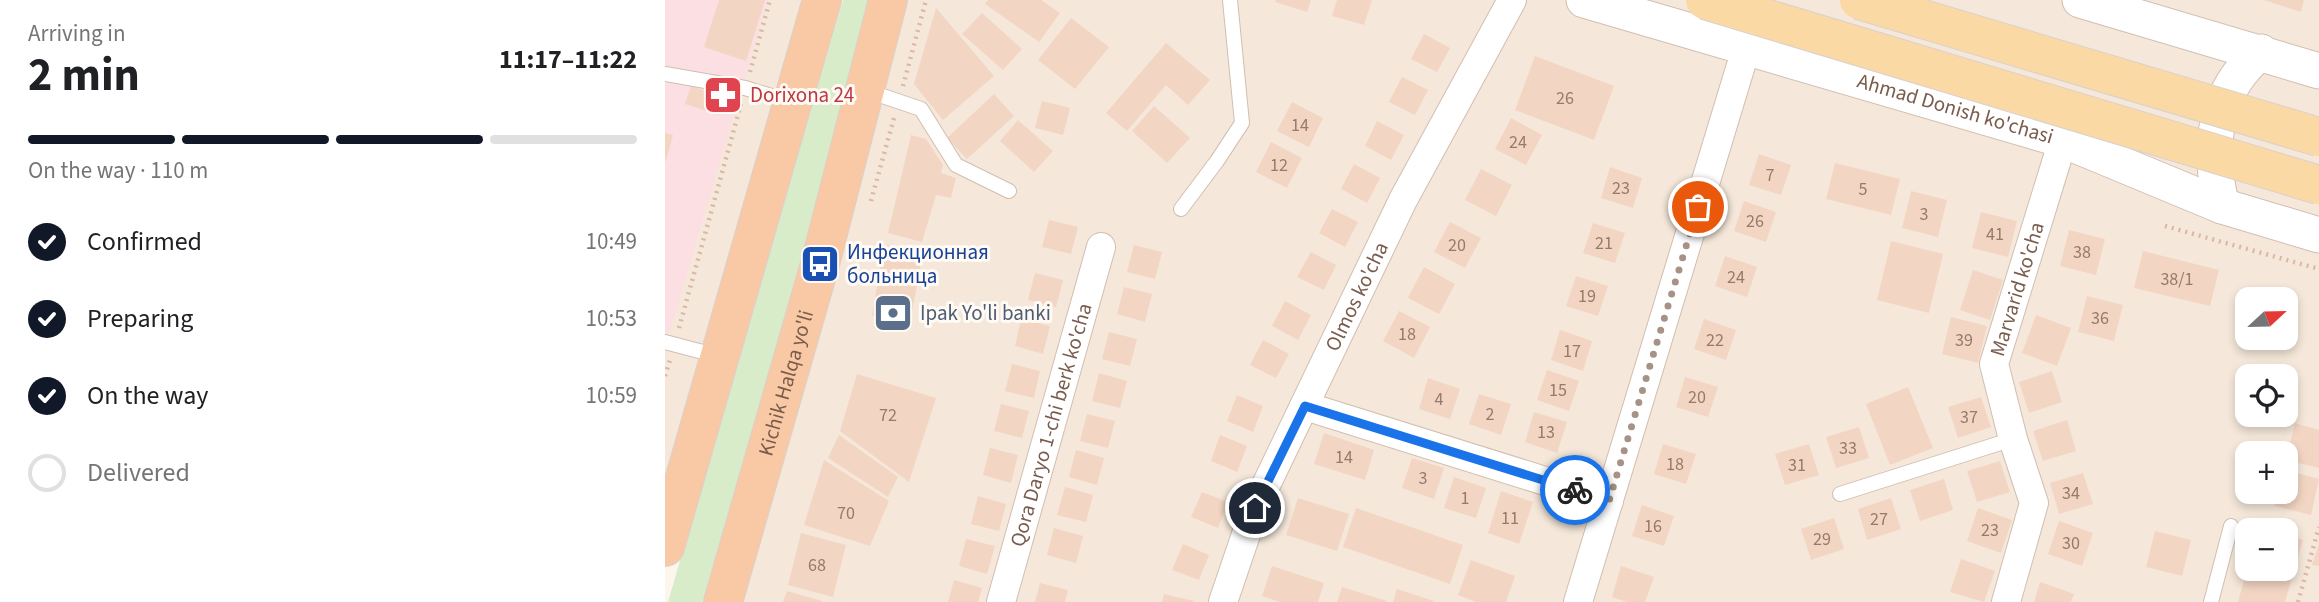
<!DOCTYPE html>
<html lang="en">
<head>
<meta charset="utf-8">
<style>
	body { margin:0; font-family:"Source Sans 3",sans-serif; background:#f2f2f2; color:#202124; height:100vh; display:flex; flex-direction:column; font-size:26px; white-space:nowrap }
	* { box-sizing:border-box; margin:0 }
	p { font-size:23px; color:#757577 }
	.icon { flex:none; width:38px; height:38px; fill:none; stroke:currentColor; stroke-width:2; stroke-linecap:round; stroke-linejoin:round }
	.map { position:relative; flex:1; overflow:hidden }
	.side { display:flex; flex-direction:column; background:#fff; width:665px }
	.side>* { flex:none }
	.needle { width:46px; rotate:68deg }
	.fabs { position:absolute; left:1570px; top:287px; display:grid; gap:14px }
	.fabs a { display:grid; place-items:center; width:63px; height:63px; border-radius:14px; background:#fff; box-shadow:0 4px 10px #0003; font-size:35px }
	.pin { position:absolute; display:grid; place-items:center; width:60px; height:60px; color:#fff; margin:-30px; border:4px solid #fff; border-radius:50%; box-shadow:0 2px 7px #0007 }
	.courier { position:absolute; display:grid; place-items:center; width:70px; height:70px; margin:-35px; border:5px solid #1a73e8; border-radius:50%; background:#fff; color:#222; box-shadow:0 2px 9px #0007 }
	.headline em { font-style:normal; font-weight:700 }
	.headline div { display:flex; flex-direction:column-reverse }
	.headline { display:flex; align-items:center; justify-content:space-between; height:119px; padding:0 28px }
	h1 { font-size:46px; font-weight:700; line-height:52px }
	.bar { display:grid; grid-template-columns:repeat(4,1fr); gap:10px 7px; align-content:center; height:84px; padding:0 28px }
	.bar i { height:9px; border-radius:5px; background:#e0e0e0 }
	.bar .selected { background:#111827 }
	.bar p { grid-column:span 4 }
	ol { padding:0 28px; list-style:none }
	li { display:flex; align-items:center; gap:21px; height:77px }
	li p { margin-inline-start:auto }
	li .icon { padding:7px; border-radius:50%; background:#111827; color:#fff; stroke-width:4 }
	li:last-child { color:#757577 }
	li i { width:38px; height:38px; border:4px solid #e0e0e0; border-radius:50% }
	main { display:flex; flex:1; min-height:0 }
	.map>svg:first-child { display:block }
	.residential { fill:#f5e8da; fill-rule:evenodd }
	.medical { fill:#fbdfe3 }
	.green { fill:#d8ecc9 }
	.building { fill:#f3d5c3 }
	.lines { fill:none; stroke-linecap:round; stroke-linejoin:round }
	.service-casing { stroke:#d1beb0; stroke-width:16 }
	.minor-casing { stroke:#d1beb0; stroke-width:30 }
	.tertiary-casing { stroke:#d1beb0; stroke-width:37 }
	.trunk-casing { stroke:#dad1cd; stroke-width:40 }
	.path { stroke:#d9b8a5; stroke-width:4.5; stroke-dasharray:2 5; stroke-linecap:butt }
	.service { stroke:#fff; stroke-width:14 }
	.minor { stroke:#fff; stroke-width:28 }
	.tertiary { stroke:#fff; stroke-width:35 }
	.trunk { stroke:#f9c8a4; stroke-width:38 }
	.primary-bridge-casing { stroke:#dad1cd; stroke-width:40; stroke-linecap:butt }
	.primary-bridge { stroke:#fbd9a5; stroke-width:38 }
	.done { stroke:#a89285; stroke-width:7; stroke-dasharray:0 12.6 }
	.route { stroke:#1a73e8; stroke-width:9 }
	.labels { text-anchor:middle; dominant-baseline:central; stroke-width:6; stroke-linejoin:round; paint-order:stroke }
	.number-label { font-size:18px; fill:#987a6a }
	.health-label { font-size:21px; fill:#be3a42; stroke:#fffaf3; text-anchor:start }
	.street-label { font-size:21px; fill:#7a5c4d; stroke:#fffaf3 }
	.transit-label { font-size:21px; fill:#164399; stroke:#fffaf3; text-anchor:start }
	.service-label { font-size:21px; fill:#4e5e75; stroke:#fffaf3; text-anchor:start }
</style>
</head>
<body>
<main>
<section class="side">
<div class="headline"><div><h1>2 min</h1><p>Arriving in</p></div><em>11:17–11:22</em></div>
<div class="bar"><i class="selected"></i><i class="selected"></i><i class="selected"></i><i></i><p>On the way · 110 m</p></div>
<ol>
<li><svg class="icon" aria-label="check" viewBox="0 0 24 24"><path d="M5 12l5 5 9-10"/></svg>Confirmed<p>10:49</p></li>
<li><svg class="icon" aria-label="check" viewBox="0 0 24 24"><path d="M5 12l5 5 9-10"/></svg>Preparing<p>10:53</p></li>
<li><svg class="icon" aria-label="check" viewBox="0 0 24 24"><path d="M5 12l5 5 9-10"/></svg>On the way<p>10:59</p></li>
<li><i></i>Delivered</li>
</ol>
</section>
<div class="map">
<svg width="1654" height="602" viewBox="0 0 1654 602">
	<rect width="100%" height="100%" fill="#fdf6ec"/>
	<g class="residential">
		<polygon points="0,0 157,0 0,547"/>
		<path d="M 188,0 L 1654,0 L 1654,602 L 24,602 ZM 1582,299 L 1620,299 L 1620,338 L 1582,338 ZM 1582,376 L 1620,376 L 1620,415 L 1582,415 ZM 1582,453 L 1620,453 L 1620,492 L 1582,492 ZM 1582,530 L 1620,530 L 1620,569 L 1582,569 Z"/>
	</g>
	<polygon class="medical" points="0,0 103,0 0,348"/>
	<polygon class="green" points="178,0 206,0 112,346 37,602 3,602"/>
	<g class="building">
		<polygon points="54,0 100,0 81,61 39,47"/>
		<polygon points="323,0 376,0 395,13 374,42 320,4"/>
		<polygon points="611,0 646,0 642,12 610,2"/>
		<polygon points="672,0 707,0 699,25 667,16"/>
		<polygon points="1599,0 1639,0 1636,12"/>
		<polygon points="271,8 329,76 278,120 249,84"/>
		<polygon points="317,13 357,49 338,70 297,34"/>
		<polygon points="406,18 444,47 410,89 373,60"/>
		<polygon points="759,34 785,48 772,72 746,59"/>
		<polygon points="501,43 545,80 523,105 501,85 462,131 441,113"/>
		<polygon points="870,56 949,86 929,140 850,110"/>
		<polygon points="737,77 763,90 750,115 724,102"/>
		<polygon points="26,86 60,97 54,115 20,104"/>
		<polygon points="329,94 349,116 302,159 282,138"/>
		<polygon points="377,101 405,108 398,135 370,128"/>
		<polygon points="627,102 658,118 644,147 612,131"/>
		<polygon points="489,106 525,138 502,163 467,131"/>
		<polygon points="846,118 877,135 861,165 830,149"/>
		<polygon points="353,120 388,151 369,172 335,141"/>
		<polygon points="712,121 739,135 726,160 700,146"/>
		<polygon points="0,133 8,135 1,161 0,161"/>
		<polygon points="246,135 261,139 278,165 276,173 291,178 286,198 271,195 257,242 223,233"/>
		<polygon points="606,142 637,158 622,188 591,172"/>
		<polygon points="1094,154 1126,165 1116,195 1084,185"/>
		<polygon points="1170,163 1235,179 1226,215 1161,199"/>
		<polygon points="689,164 715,178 702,203 676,189"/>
		<polygon points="945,167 977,178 968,208 936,198"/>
		<polygon points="816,169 847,185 831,216 800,200"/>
		<polygon points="1246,191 1282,200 1273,237 1237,228"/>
		<polygon points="1079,201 1111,212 1101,242 1069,231"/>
		<polygon points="667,209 693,222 680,247 654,233"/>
		<polygon points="1316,212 1352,221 1343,257 1307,248"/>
		<polygon points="384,220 413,227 406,254 377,247"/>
		<polygon points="785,222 816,238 800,268 769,252"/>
		<polygon points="928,223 960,233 950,263 918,253"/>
		<polygon points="1404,230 1440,239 1431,275 1395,266"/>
		<polygon points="1226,241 1278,254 1264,313 1212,300"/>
		<polygon points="219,245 258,252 245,323 207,316"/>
		<polygon points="469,245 497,252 490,279 462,272"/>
		<polygon points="1478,251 1554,270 1545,306 1469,288"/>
		<polygon points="646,252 671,265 659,290 632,277"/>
		<polygon points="1060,256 1092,267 1082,297 1050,286"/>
		<polygon points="759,267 790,284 774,314 743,298"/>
		<polygon points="1308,270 1338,280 1325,320 1295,310"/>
		<polygon points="370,273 398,280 391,307 363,300"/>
		<polygon points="911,276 943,286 933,316 901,306"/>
		<polygon points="459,287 487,294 480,322 452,314"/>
		<polygon points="1422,296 1458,305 1449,341 1413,332"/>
		<polygon points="620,301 646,315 633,340 607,326"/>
		<polygon points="734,311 765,327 749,358 718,341"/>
		<polygon points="1371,315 1406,328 1392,366 1357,353"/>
		<polygon points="1286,317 1322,326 1313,363 1277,354"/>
		<polygon points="356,319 385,326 378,354 350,346"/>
		<polygon points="1039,319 1071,330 1061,360 1029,349"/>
		<polygon points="895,330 927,341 918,371 886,360"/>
		<polygon points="444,332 472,339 465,366 437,359"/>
		<polygon points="598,340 624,354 611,378 585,365"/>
		<polygon points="347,364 375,371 369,398 340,391"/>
		<polygon points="882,370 914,381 904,411 872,400"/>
		<polygon points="1387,371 1397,402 1364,413 1354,382"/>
		<polygon points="434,373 462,381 455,408 427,401"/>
		<polygon points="192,374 271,398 244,482 175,431"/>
		<polygon points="1020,377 1053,387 1043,417 1011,407"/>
		<polygon points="763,378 795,389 785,419 754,409"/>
		<polygon points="1243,387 1268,448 1225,465 1201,404"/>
		<polygon points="814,394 846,404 836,435 804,424"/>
		<polygon points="572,395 598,406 588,432 562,421"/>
		<polygon points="1316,397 1326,427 1293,438 1283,407"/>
		<polygon points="336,404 364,411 357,438 329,431"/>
		<polygon points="869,412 902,422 892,453 860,442"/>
		<polygon points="422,414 450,421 443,448 415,441"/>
		<polygon points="1402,420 1411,451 1378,461 1368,431"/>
		<polygon points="1630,423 1654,430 1654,468 1621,460"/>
		<polygon points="1194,427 1204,458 1171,468 1161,437"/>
		<polygon points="659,433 709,450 700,480 649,464"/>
		<polygon points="174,435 233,477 223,497 163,458"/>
		<polygon points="555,435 582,446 572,472 546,461"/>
		<polygon points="998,444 1031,454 1021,484 989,474"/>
		<polygon points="1144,444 1154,475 1120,485 1110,454"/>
		<polygon points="325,448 353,455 346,483 318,475"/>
		<polygon points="411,450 439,458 432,485 404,477"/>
		<polygon points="747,458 779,468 769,499 737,488"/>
		<polygon points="159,460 224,501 205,546 139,525"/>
		<polygon points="1335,461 1345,492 1312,502 1302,471"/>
		<polygon points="1620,470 1654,479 1646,515 1610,506 1613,492 1620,492"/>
		<polygon points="1418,473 1428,504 1394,514 1385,483"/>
		<polygon points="789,477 821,488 811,518 779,508"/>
		<polygon points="1279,479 1288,510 1255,521 1245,490"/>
		<polygon points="400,487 428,495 421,522 392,515"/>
		<polygon points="836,491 868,502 854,544 823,533"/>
		<polygon points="537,492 563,502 553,528 526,517"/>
		<polygon points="313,496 341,504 334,531 306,524"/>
		<polygon points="633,498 684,514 672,551 621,535"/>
		<polygon points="1226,498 1236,529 1202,540 1193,509"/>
		<polygon points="977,505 1009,516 999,546 967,536"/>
		<polygon points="691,508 798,545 785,584 678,547"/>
		<polygon points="1313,508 1347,520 1336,553 1302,541"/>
		<polygon points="1169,518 1179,549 1146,560 1136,529"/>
		<polygon points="1394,521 1428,533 1417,566 1383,554"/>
		<polygon points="389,528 418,536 411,563 382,555"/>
		<polygon points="1490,531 1526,540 1517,576 1481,567"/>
		<polygon points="136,533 181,545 168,597 123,585"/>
		<polygon points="1620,535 1638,540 1620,602 1573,602 1582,569 1620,569"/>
		<polygon points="301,539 330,546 322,574 294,566"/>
		<polygon points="518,544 544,555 534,580 507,570"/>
		<polygon points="1654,544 1654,566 1647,565"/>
		<polygon points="1296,559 1330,571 1319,602 1285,592"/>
		<polygon points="806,560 850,576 841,602 811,602 793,595"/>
		<polygon points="607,566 659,583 653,602 615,602 597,596"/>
		<polygon points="956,566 989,577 980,602 962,602 947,597"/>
		<polygon points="289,580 317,588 313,602 283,602"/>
		<polygon points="1375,582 1409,594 1406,602 1369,602"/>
		<polygon points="375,583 403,590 400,602 370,602"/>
		<polygon points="677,587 722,601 721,602 672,602"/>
		<polygon points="732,589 769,601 769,602 728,602"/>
		<polygon points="122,591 157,601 157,602 118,602"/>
		<polygon points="499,594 529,601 529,602 497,602"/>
	</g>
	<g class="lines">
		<g class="service-casing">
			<g id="service">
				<polyline points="0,74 80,88 126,102"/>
				<polyline points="200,90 256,109 291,165 344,191"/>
				<polyline points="516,209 552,161 577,123 565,0"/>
				<polyline points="0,342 53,356"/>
				<polyline points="1175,494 1348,439"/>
				<polyline points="1546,602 1566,526"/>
			</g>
		</g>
		<g class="minor-casing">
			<g id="minor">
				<polyline points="640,406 944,501"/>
				<path id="s1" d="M 336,602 L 436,247"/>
				<path id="s2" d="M 558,602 L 590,508 L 738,200 L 847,0"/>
				<polyline points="913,602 1087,29"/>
				<path id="s3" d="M 1341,602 L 1369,503 L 1348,439 L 1329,364 L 1398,140"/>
			</g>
		</g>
		<g class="tertiary-casing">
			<g id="tertiary">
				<path id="s4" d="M 919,0 L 1398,140 L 1557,206 L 1654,235"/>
				<polyline points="1415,0 1654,71"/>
				<path d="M 1557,206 C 1542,149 1548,91 1596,52"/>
			</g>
		</g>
		<g class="trunk-casing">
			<g id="trunk">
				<polyline points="0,547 157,0"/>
				<path id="s5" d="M 58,602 L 155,264 L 223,0"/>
			</g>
		</g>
		<g class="path">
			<polyline points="85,72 105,0"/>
			<polyline points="238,86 261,0"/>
			<polyline points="206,201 229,118"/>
			<polyline points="1500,226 1654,269"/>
			<polyline points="14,328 76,104"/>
			<polyline points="0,376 5,360"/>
			<polyline points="1633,602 1654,527"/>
		</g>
		<use href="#service" class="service"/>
		<use href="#minor" class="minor"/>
		<use href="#tertiary" class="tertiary"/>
		<use href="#trunk" class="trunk"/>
		<g class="primary-bridge-casing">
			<g id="primary-bridge">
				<polyline points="1040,0 1654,185"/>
				<polyline points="1194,0 1654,137"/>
			</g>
		</g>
		<use href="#primary-bridge" class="primary-bridge"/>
	</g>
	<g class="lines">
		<polyline class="done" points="910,490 944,501 1033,207"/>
		<polyline class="route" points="590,508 640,406 910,490"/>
	</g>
	<defs>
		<g id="pharmacy-square" transform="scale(2.0125)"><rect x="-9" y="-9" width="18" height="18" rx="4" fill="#e0444e" stroke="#fffaf3"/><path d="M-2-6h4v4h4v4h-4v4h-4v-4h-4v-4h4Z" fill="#fff"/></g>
		<g id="bus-square" transform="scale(2.0125)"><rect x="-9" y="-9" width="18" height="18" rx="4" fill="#1a4fb4" stroke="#fffaf3"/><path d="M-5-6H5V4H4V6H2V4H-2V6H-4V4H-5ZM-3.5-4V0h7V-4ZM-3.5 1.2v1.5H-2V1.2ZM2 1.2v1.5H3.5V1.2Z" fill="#fff"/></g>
		<g id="bank-square" transform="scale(2.0125)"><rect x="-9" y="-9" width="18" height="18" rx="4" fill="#5c6f8a" stroke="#fffaf3"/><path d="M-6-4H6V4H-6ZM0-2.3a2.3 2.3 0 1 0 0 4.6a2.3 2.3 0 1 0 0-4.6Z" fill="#fff"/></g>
	</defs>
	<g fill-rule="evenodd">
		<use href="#pharmacy-square" x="58" y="95"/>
		<use href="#bus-square" x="155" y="264"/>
		<use href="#bank-square" x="228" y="313"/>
	</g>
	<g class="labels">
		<g class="number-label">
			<text x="900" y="98">26</text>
			<text x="635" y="125">14</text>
			<text x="853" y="142">24</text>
			<text x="614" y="165">12</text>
			<text x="1105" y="175">7</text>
			<text x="956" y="188">23</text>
			<text x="1198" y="189">5</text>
			<text x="1259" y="214">3</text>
			<text x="1090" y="221">26</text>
			<text x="1330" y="234">41</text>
			<text x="939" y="243">21</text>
			<text x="792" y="245">20</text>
			<text x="1417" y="252">38</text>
			<text x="1071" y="277">24</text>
			<text x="1512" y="279">38/1</text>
			<text x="922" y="296">19</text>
			<text x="1435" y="318">36</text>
			<text x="742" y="334">18</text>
			<text x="1050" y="340">22</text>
			<text x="1299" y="340">39</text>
			<text x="907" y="351">17</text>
			<text x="893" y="390">15</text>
			<text x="1032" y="397">20</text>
			<text x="774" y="399">4</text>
			<text x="825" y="414">2</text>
			<text x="223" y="415">72</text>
			<text x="1304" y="417">37</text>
			<text x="881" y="432">13</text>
			<text x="1183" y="448">33</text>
			<text x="679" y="457">14</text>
			<text x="1010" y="464">18</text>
			<text x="1132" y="465">31</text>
			<text x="758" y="478">3</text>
			<text x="1406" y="493">34</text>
			<text x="800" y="498">1</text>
			<text x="181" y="513">70</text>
			<text x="845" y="518">11</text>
			<text x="1214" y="519">27</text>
			<text x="988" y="526">16</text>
			<text x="1325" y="530">23</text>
			<text x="1157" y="539">29</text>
			<text x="1406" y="543">30</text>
			<text x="152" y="565">68</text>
		</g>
		<g class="health-label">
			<text x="85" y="95">Dorixona 24</text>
		</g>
		<g class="street-label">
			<text stroke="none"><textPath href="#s4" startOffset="387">Ahmad Donish ko'chasi</textPath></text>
			<text stroke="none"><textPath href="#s3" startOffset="326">Marvarid ko'cha</textPath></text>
			<text stroke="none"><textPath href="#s2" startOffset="334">Olmos ko'cha</textPath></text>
			<text stroke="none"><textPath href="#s5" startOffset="228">Kichik Halqa yo'li</textPath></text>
			<text stroke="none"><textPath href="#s1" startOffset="184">Qora Daryo 1-chi berk ko'cha</textPath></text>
		</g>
		<g class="transit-label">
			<text x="182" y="252">Инфекционная<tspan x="182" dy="24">больница</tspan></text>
		</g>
		<g class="service-label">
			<text x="255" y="313">Ipak Yo'li banki</text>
		</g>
	</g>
</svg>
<div class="fabs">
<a><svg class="needle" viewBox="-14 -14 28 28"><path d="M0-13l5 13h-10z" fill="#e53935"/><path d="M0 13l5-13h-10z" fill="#757577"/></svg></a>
<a><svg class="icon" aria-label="locate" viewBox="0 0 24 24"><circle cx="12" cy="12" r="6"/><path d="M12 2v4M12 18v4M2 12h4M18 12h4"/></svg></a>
<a>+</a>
<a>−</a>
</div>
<div class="pin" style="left:1033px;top:207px;background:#ea580c"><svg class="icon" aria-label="bag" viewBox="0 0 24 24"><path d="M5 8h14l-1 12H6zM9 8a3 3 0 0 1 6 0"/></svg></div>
<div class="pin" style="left:590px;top:508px;background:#1f2937"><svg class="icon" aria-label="home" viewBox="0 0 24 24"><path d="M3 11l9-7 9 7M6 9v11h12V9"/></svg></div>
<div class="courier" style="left:910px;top:490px"><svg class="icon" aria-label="bike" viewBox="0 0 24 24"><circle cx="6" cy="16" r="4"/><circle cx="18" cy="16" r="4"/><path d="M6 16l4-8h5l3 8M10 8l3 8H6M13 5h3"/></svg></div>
</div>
</main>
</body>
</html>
